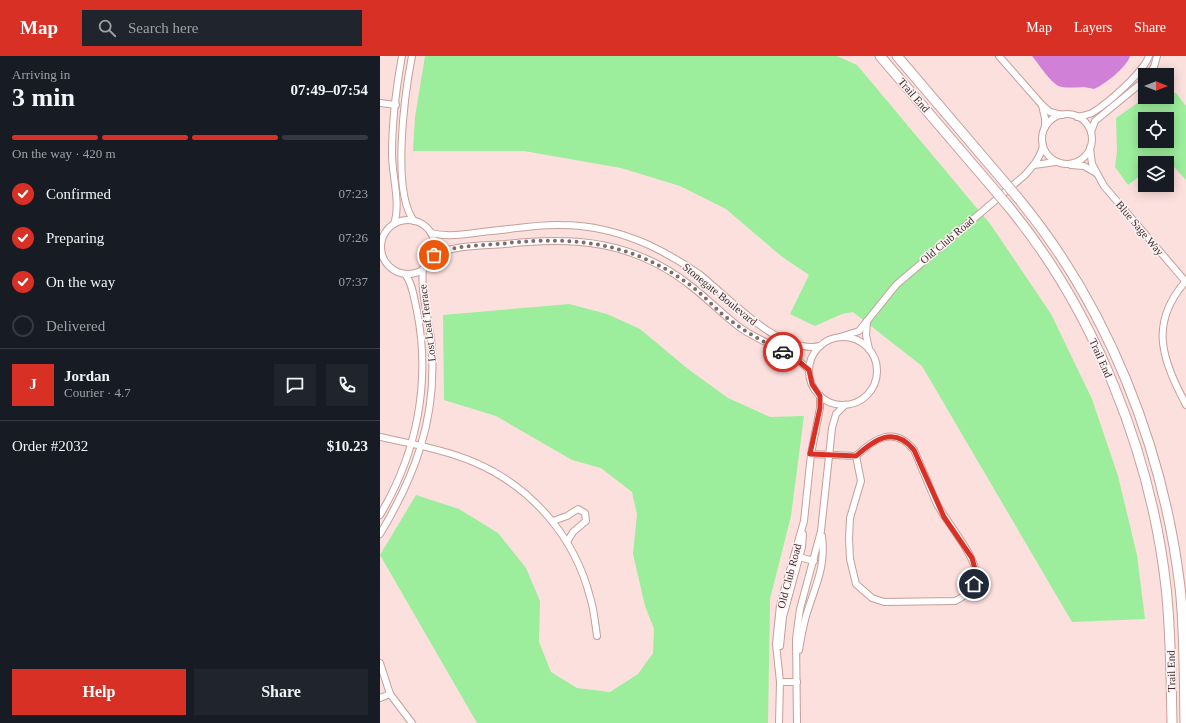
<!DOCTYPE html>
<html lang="en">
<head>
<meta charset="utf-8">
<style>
	body { margin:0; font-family:"Times New Roman",serif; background:#20242c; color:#f1f3f6; height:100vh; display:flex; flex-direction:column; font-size:15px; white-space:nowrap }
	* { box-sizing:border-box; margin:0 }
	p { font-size:13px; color:#9ea1a6 }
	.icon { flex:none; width:22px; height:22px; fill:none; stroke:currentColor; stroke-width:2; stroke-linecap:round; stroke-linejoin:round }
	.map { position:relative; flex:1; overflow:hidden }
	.sheet { display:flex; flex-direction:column; background:#171b24; width:380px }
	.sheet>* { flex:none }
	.needle { width:26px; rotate:90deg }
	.tools { position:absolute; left:758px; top:12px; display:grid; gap:8px }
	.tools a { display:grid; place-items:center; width:36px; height:36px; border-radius:0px; background:#171b24; box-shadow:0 2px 10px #0003; font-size:20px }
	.pin { position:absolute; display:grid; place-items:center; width:34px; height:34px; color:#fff; margin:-17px; border:2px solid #fff; border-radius:50%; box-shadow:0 1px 4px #0007 }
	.courier { position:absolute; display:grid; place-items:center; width:40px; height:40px; margin:-20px; border:3px solid #d93025; border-radius:50%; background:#fff; color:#222; box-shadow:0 1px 5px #0007 }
	.headline em { font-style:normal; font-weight:600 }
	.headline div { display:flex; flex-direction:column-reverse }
	.headline { display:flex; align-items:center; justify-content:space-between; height:68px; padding:0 12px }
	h1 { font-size:26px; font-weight:600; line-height:30px }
	.bar { display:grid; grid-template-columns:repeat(4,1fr); gap:6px 4px; align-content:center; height:48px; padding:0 12px }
	.bar i { height:5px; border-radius:3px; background:#363941 }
	.bar .on { background:#d93025 }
	.bar p { grid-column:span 4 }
	.line { display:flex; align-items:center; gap:10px; padding:0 12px; border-top:1px solid #363941 }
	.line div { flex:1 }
	.round { display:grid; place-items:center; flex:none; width:42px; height:42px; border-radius:0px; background:#20242c }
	ol { padding:0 12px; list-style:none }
	li { display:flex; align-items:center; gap:12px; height:44px }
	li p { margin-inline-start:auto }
	li .icon { padding:4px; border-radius:50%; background:#d93025; color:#fff; stroke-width:4 }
	li:last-child { color:#9ea1a6 }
	li i { width:22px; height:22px; border:2px solid #363941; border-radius:50% }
	.cta { display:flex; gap:8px; margin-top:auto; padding:8px 12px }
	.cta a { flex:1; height:46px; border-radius:0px; background:#d93025; color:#fff; font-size:16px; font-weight:600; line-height:46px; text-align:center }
	.cta a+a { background:#20242c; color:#f1f3f6 }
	header { display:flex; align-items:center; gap:24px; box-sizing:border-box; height:56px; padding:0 20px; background:#d93025; color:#fff }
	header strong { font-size:19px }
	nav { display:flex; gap:22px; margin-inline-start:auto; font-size:14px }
	.search { width:280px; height:36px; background:#20242c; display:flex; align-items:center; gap:10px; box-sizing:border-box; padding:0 14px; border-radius:0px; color:#9ea1a6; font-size:15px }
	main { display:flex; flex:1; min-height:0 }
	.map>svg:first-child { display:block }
	.green { fill:#9ced9c; fill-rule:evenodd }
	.water { fill:#d080d6 }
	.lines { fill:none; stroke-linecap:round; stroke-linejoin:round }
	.street-casing { stroke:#c79e9a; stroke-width:8 }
	.secondary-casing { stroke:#c79e9a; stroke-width:11 }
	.street { stroke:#fff; stroke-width:6 }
	.secondary { stroke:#fff; stroke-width:9 }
	.secondary-bridge-casing { stroke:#c79e9a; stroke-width:11; stroke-linecap:butt }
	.secondary-bridge { stroke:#fff; stroke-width:9 }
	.done { stroke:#816c6a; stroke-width:4; stroke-dasharray:0 7.2 }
	.route { stroke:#d93025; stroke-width:5 }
	.labels { text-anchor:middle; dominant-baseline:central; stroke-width:3; stroke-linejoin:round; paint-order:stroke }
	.street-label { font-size:11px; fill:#3f2e2c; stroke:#fcf2f2 }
</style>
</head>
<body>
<header>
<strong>Map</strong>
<div class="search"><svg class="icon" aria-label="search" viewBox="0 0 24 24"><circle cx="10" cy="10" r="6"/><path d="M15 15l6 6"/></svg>Search here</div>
<nav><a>Map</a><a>Layers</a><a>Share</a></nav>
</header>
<main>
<section class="sheet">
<div class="headline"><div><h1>3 min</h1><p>Arriving in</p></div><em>07:49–07:54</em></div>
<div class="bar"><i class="on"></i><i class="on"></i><i class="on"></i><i></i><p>On the way · 420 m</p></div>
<ol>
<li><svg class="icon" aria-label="check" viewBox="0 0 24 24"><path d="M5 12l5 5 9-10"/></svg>Confirmed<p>07:23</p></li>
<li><svg class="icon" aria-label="check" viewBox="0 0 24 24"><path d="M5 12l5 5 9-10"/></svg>Preparing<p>07:26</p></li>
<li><svg class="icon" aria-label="check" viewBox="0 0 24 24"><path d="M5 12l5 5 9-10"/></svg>On the way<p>07:37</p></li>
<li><i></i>Delivered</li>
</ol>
<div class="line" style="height:72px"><b class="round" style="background:#d93025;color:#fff">J</b><div><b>Jordan</b><p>Courier · 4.7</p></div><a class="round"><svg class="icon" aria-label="chat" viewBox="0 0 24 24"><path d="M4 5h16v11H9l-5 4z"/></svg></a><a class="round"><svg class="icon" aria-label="phone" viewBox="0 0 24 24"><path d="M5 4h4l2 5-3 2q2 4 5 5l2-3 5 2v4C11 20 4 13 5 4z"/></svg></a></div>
<div class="line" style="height:52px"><div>Order #2032</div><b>$10.23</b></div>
<div class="cta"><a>Help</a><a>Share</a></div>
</section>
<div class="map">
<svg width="806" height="667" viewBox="0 0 806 667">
	<rect width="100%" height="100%" fill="#fce0de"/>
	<g class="green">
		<polygon points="45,0 457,0 477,9 611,169 671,258 712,343 738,420 757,499 765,563 692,566 542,310 473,256 462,258 435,270 410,258 429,219 401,200 346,153 300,130 241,112 144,95 33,95 35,61"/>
		<path d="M 787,37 L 796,37 L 806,50 L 806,124 L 785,101 L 777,107 L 765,107 L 765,116 L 748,129 L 735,111 L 737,96 L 736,62 L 766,41 L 787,41 ZM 765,63 L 787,63 L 787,85 L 765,85 Z"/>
		<polygon points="189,248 227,258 260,273 308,313 348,342 390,361 424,360 411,460 390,543 388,667 97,667 0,499 36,439 79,453 118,477 146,512 160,545 159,586 171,616 197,632 230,636 258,618 273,597 274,573 265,550 253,498 257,458 252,436 221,412 192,404 116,360 64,344 63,259"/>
	</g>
	<path class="water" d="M 652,0 L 750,0 C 747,11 724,29 714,33 C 703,29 693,33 682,31 C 672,30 659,8 652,0 Z"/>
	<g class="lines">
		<g class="street-casing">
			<g id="street">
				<path d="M 32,0 C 25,36 11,135 34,165"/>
				<polyline points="619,0 662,49 670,56 682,59"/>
				<polyline points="768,19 774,11 777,0"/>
				<polyline points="0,47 16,49"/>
				<polyline points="662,49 665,62 665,71"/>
				<circle cx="687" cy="83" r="25"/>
				<path d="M 697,61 C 702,60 707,59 712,57 C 728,47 763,17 769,0"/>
				<polyline points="711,76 715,65 765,24"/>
				<polyline points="710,92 712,108 724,130 806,226"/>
				<polyline points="654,109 676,106"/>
				<polyline points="691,109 704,110 716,117"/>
				<circle cx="28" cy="191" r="27"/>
				<path d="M 14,168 C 21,147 12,120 12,98 C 12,65 16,33 22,0"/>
				<path d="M 51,177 C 70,182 92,177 111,175 C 134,173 158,168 181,169 C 210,169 242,177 269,189 C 286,197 303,207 319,218 C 348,241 400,299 440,290"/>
				<path d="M 54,199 C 74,189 102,190 125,188 C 195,180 254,185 311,230 C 329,244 344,260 362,273 C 383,287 411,295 429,314"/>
				<path d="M 805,226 C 768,269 783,304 806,349"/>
				<polyline points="487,265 486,279 489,293"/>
				<path d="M 460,281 L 479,275 L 516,229 L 645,119 C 653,110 661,101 663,89"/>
				<circle cx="463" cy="315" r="34"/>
				<path d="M 0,381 C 32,388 66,394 96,407 C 153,432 195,482 210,541 C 214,553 215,567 217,580"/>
				<path d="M 431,398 L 476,400 L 481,425 L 470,462 L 469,483 L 470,503 L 476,528 L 492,542 L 504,546 L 575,545 C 586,540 595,533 596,520 C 597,501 567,467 557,448 C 549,430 542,412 534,394 C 514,369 494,383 476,400"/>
				<path d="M 0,459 C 37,397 51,326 37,255 C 34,243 33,228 25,218"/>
				<polyline points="173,465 187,460 198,453 205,457 206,465 193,476 187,486"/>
				<path d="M 0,478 C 35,420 56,364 52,295 C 51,267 40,241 43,213"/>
				<polyline points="419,501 434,505"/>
				<polyline points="400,590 403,561 422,491 423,478"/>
				<path d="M 419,594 C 421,582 423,571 426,560 C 435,530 446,512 442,480"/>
				<polyline points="0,607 10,638 32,667"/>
				<polyline points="400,626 417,626"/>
				<polyline points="0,642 10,638"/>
				<polyline points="399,667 400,626 396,588 400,549 424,465 431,398 440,352 440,340"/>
				<polyline points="417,667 416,583 420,553 441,475 452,372 456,358 465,349"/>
			</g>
		</g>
		<g class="secondary-casing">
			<g id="secondary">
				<polyline points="500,0 612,131"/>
				<polyline points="517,0 621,122"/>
				<path d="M 638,142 C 728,251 783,391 800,531 C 805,576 804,622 805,667"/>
				<path d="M 628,150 C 714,254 771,397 786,531 C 791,576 791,621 792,667"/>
			</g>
		</g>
		<use href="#street" class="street"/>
		<use href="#secondary" class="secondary"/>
		<g class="secondary-bridge-casing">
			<g id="secondary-bridge">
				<polyline points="621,122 638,142"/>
				<polyline points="612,131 628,150"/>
			</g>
		</g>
		<use href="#secondary-bridge" class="secondary-bridge"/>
	</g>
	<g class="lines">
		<path class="done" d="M 54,199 C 75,188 105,190 128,187 C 197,180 253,187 310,229 C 321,237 331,248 341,257 C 360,273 382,285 403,296"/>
		<path class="route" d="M 403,296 L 416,303 L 429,314 L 432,328 L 440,340 L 440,352 L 430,398 L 476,400 C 494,384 514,369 534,394 L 564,461 L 592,502 L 596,517 L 594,528"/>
	</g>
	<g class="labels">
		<g class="street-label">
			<text transform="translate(534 39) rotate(49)">Trail End</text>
			<text transform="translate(760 172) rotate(50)">Blue Sage Way</text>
			<text transform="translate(567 184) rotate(-40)">Old Club Road</text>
			<text transform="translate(340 238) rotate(39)">Stonegate Boulevard</text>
			<text transform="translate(47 267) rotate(-97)">Lost Leaf Terrace</text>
			<text transform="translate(721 302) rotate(66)">Trail End</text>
			<text transform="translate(409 520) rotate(-75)">Old Club Road</text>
			<text transform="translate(791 615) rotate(-91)">Trail End</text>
		</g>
	</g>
</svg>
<div class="tools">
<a><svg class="needle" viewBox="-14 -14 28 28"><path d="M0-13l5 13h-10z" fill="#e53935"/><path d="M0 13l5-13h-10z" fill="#9ea1a6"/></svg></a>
<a><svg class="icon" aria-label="locate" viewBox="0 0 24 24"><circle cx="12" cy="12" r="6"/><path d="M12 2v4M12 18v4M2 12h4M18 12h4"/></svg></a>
<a><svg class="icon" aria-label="layers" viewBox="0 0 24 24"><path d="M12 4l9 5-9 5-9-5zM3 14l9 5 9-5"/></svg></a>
</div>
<div class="pin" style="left:54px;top:199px;background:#ea580c"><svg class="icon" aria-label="bag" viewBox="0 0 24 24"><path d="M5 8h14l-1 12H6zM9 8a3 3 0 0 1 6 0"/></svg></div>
<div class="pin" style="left:594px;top:528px;background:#1f2937"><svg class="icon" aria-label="home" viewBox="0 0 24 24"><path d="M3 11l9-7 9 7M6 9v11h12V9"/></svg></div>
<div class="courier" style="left:403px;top:296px"><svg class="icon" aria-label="car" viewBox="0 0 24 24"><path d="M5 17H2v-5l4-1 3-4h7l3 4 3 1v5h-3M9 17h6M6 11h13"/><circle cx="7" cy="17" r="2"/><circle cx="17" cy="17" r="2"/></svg></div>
</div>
</main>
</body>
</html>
